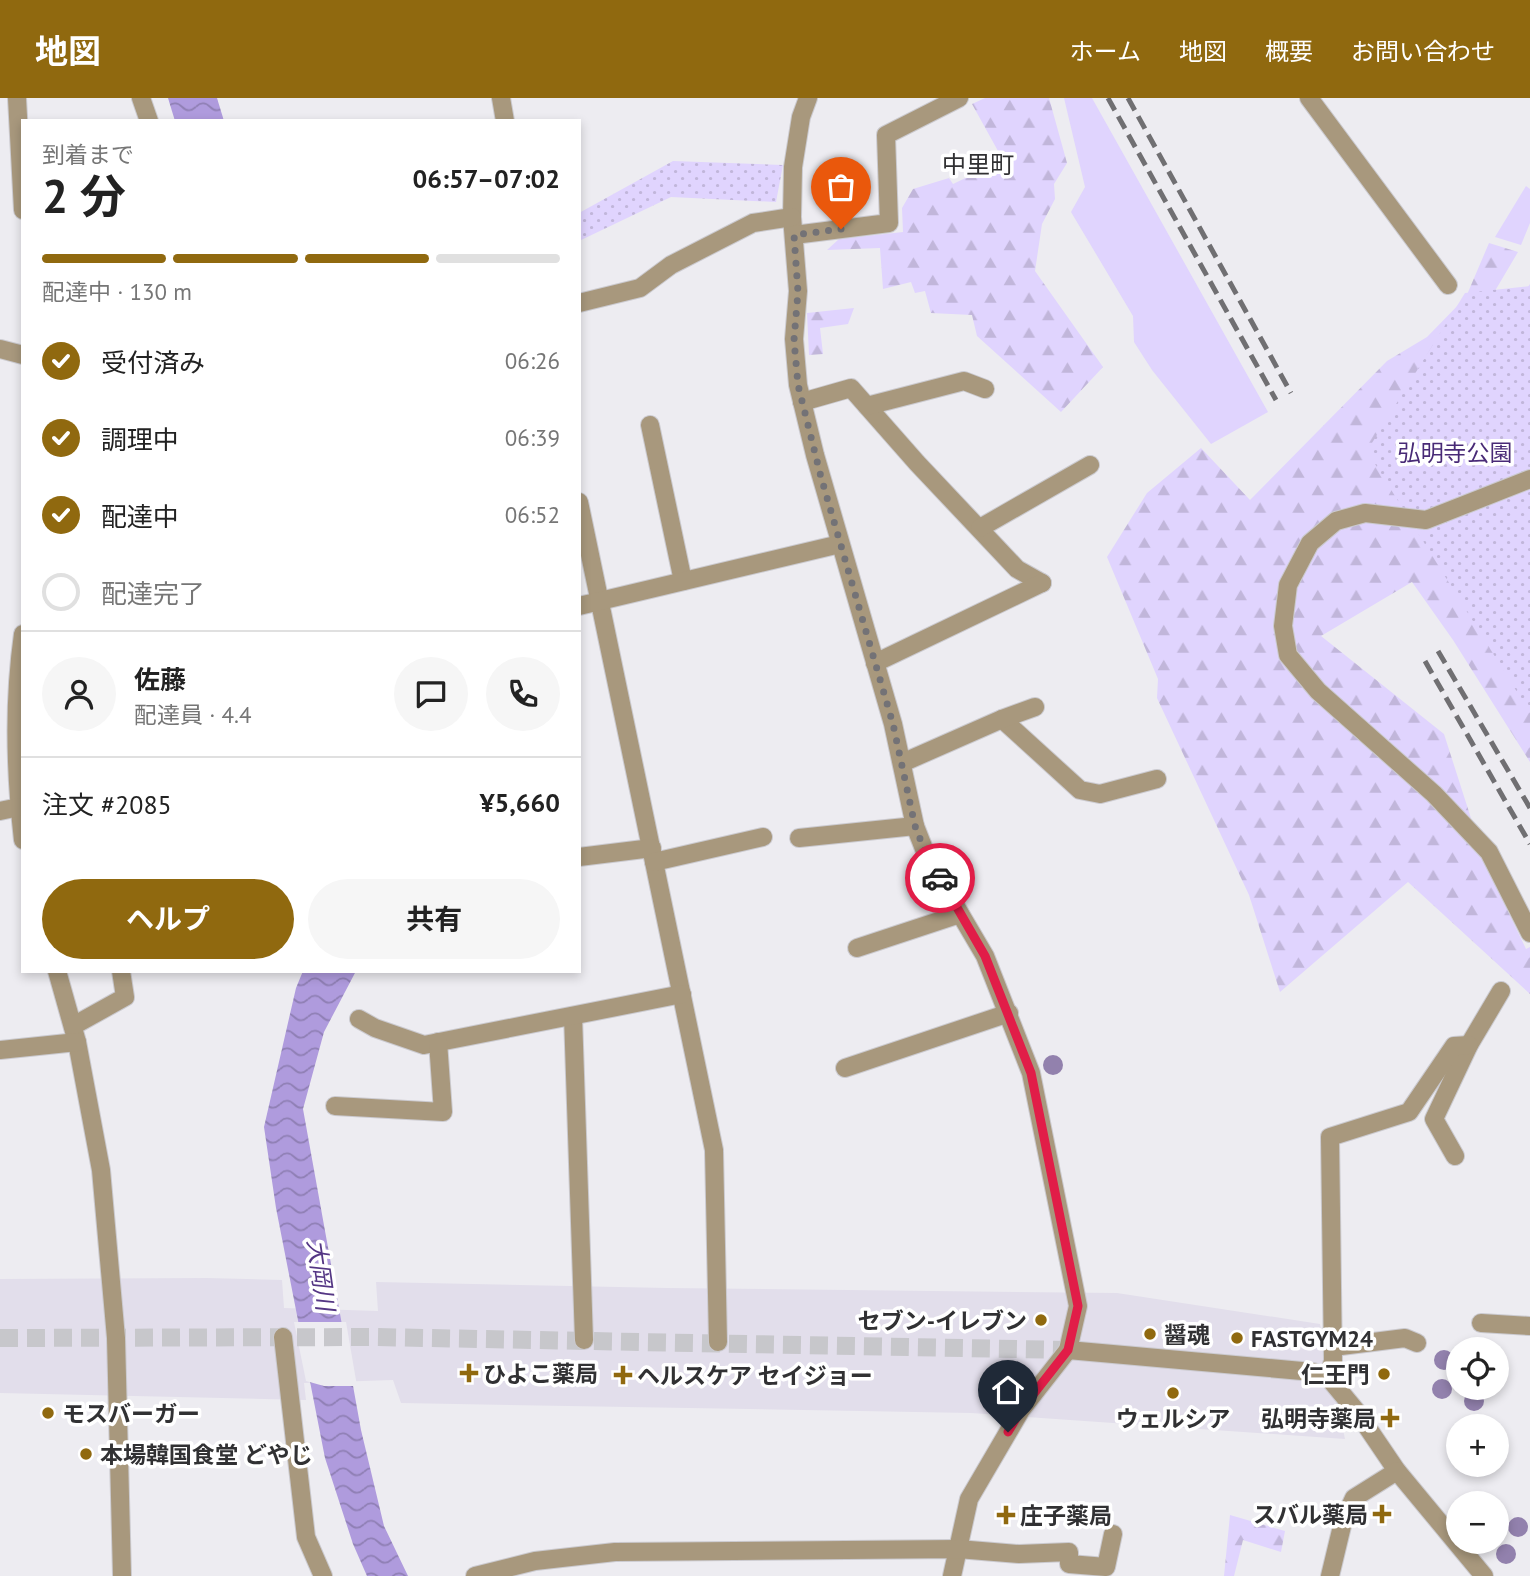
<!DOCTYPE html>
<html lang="ja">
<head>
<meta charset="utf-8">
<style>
	body { margin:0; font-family:"PT Sans","Noto Sans JP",sans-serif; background:#f6f6f6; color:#222; height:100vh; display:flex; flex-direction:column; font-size:26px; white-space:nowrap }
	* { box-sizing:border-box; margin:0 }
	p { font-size:23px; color:#767676 }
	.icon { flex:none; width:38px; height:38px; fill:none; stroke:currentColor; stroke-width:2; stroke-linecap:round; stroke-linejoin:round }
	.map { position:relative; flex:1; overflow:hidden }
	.sheet { position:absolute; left:21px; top:21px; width:560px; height:854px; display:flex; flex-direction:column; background:#fff; border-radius:0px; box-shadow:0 4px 10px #0003 }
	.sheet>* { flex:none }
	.fabs { position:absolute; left:1446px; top:1239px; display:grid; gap:14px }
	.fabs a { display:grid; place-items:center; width:63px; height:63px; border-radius:50%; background:#fff; box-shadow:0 4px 10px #0003; font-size:35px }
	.pin { position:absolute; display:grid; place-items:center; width:60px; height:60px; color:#fff; margin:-72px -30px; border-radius:50% 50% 50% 0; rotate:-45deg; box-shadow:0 0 7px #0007 }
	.pin .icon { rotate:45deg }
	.courier { position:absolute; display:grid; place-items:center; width:70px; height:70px; margin:-35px; border:5px solid #e11d48; border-radius:50%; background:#fff; color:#222; box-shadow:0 2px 9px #0007 }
	.head em { font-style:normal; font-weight:700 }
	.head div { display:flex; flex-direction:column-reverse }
	.head { display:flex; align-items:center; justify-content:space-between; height:119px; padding:0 21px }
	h1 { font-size:46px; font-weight:700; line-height:52px }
	.bar { display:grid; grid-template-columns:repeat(4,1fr); gap:10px 7px; align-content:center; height:84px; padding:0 21px }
	.bar i { height:9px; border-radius:5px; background:#e0e0e0 }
	.bar .selected { background:#90690f }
	.bar p { grid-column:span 4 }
	.line { display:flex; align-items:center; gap:18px; padding:0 21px; border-top:2px solid #e0e0e0 }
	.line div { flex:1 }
	.round { display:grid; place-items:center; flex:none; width:74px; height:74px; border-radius:37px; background:#f6f6f6 }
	ol { padding:0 21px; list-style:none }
	li { display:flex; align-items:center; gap:21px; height:77px }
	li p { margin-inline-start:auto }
	li .icon { padding:7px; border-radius:50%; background:#90690f; color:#fff; stroke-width:4 }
	li:last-child { color:#767676 }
	li i { width:38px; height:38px; border:4px solid #e0e0e0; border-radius:50% }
	.cta { display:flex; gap:14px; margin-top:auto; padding:14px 21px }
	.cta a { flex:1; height:80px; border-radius:42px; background:#90690f; color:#fff; font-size:28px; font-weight:700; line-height:80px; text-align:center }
	.cta a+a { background:#f6f6f6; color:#222 }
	header { display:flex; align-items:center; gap:42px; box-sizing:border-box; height:98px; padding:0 35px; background:#90690f; color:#fff }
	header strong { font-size:33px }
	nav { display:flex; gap:38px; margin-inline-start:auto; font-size:24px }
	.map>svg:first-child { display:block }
	.built { fill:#e2deeb }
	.grass { fill:#e0d4fe }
	.forest { fill:url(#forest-firs) }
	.park { fill:url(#park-dots) }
	.water { fill:url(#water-waves) }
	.pier { fill:#edecf1 }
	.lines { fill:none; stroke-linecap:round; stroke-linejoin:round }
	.minor-tunnel { stroke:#c7c7cb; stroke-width:18; stroke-dasharray:18 9; stroke-linecap:butt }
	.minor-casing { stroke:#cbcacf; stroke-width:20 }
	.minor { stroke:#a8987d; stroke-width:18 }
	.rail { stroke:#706f72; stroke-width:5; stroke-dasharray:14 7; stroke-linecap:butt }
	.tree { fill:#9281ad }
	.done { stroke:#737276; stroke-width:7; stroke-dasharray:0 12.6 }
	.route { stroke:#e11d48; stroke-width:9 }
	.poi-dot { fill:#90690f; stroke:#fff; stroke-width:2.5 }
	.labels { text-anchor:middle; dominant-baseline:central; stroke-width:7; stroke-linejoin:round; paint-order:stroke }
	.park-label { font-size:23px; fill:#482a76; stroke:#fff }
	.poi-label { font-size:23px; font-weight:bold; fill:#313133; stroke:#fff; text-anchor:start }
	.neighbourhood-label { font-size:24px; fill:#313133; stroke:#fff }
	.water-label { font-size:24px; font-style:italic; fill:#543684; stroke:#fff }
</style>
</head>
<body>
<header>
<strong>地図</strong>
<nav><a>ホーム</a><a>地図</a><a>概要</a><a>お問い合わせ</a></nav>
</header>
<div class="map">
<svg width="1530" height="1478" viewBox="0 0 1530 1478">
	<defs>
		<pattern id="forest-firs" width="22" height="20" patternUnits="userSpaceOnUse" patternTransform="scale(1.75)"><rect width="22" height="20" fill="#e0d4fe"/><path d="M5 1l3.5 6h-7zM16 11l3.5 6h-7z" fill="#c1b6da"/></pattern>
		<pattern id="park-dots" width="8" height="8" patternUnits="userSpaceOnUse" patternTransform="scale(1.75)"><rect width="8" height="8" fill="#e0d4fe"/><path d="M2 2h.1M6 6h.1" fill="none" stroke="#c1b6da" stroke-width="1.8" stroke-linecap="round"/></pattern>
		<pattern id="water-waves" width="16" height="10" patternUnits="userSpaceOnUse" patternTransform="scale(1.75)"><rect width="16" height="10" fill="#af9bdd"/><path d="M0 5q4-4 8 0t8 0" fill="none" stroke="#8f7fb4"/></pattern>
	</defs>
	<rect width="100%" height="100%" fill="#edecf1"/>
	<polygon class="built" points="207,1180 282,1182 284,1210 378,1213 376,1184 667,1190 1117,1195 1320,1226 1345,1341 971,1315 401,1305 393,1282 304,1285 306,1302 0,1295 0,1181"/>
	<g class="grass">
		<polygon points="1064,0 1092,0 1268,314 1211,346 1152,272 1134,244 1133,218 1071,114 1085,89"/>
		<polygon points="1526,88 1530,91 1530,125 1521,147 1495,139"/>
	</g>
	<g class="forest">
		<polygon points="985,0 1049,0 1067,65 1054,86 1055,101 1042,126 1035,173 1103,269 1061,314 977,238 972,217 931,215 925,193 915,195 911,184 883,191 880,150 827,152 839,141 903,134 902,110 913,91 949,80 953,86 1003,62 972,6"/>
		<polygon points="1489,145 1518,154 1492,198 1522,197 1530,186 1530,664 1453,542 1412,484 1321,538 1444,636 1486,767 1526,851 1530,849 1530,896 1408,784 1280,894 1249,797 1157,600 1158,581 1107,459 1147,395 1201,350 1250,402 1387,263 1427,239 1466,199"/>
		<polygon points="854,210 848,226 820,230 823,256 809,257 807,215"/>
		<polygon points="1230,1417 1285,1433 1281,1454 1243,1442 1234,1478 1224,1478"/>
	</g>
	<g class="park">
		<polygon points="673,63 783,67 776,104 671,99 579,143 579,115"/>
		<polygon points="1530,188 1530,615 1367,353 1465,195"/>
	</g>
	<g class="water">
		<polygon points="168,0 217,0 224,23 175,23"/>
		<polygon points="303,873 356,873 324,934 303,1011 361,1332 384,1428 408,1478 367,1478 353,1446 325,1360 276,1110 264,1029 296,890"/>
	</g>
	<polygon class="pier" points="294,1224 346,1224 357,1288 324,1288 306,1283"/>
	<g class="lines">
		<polyline class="minor-tunnel" points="0,1240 374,1239 1068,1252"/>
		<g class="minor-casing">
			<g id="minor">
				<polyline points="17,0 23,112"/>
				<polyline points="141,0 149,23"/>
				<polyline points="501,0 505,23"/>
				<polyline points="808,0 801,19 793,69 792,119 798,193 794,241 798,287 815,357 893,626 915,728 928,761 985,858 1031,975 1078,1208 1068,1252 1021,1312 969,1401 952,1478"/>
				<polyline points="1309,0 1448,187"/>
				<polyline points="794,137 889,125 886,37 959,0"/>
				<polyline points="579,205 640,190 671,167 753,125 792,119"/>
				<polyline points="0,251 23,257"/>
				<polyline points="802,304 851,290 917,365 1017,471 1042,485"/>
				<polyline points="867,308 964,283 985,291"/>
				<polyline points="650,327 683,483"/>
				<polyline points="1530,381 1426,422 1365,415 1336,423 1310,445 1288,487 1283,528 1288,557 1318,593 1434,696 1489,754 1530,835"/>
				<polyline points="579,404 714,1052 718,1244"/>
				<polyline points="980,430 1090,367"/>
				<polyline points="579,508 840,446"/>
				<path d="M 23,536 C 13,606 15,672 23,742"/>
				<polyline points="875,565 1042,485"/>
				<polyline points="1002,621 1080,692 1100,696 1157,681"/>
				<polyline points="902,665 1002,621 1035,609"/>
				<polyline points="0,713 19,709"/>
				<polyline points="799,740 915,728"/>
				<polyline points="579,759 652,750"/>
				<polyline points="654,764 763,739"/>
				<polyline points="857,850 960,816"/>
				<polyline points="57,873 77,944 101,1072 116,1240 122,1478"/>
				<polyline points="573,918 584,1242"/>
				<polyline points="359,921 375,930 424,947 682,896"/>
				<polyline points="73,928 125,899 121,873"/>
				<polyline points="0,952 77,944"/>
				<polyline points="845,970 1009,915"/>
				<polyline points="335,1008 443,1014 438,944"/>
				<polyline points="1455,1058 1434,1021 1469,947 1501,893"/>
				<polyline points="1481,1225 1530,1228"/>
				<polyline points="283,1239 306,1439 323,1478"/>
				<polyline points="1333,1249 1405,1240 1417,1245"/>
				<polyline points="1068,1252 1313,1274 1328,1279 1357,1314 1397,1373 1484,1478"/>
				<polyline points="1328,1279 1333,1263 1330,1039 1409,1014 1454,948 1469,947"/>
				<polyline points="475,1478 535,1463 615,1454 958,1451 1019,1456 1069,1454 1069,1466 1106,1469 1113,1436"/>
				<polyline points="1330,1478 1343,1424 1354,1400 1397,1373"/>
			</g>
		</g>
		<use href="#minor" class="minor"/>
		<g class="rail">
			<polyline points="1108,0 1276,302"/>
			<polyline points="1128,0 1291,295"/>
			<polyline points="1438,553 1530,710"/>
			<polyline points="1425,563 1530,746"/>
		</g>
	</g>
	<g class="tree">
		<circle cx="1053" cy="967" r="10"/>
		<circle cx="1444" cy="1262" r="10"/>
		<circle cx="1442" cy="1291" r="10"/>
		<circle cx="1474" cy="1303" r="10"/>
		<circle cx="1518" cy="1429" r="10"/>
		<circle cx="1506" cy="1456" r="10"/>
	</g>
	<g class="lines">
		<polyline class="done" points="841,131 794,137 798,194 794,242 798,287 821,379 893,626 915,728 928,761 940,780"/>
		<polyline class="route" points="940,780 985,858 1031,975 1078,1208 1068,1252 1021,1312 1008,1334"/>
	</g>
	<g class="poi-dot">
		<circle cx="1041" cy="1222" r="7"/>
		<circle cx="1150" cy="1236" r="7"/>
		<circle cx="1237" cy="1240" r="7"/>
		<path d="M465.5 1264.5h7v7h7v7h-7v7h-7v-7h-7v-7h7z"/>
		<circle cx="1384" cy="1276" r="7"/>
		<path d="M619.5 1266.5h7v7h7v7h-7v7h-7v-7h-7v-7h7z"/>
		<circle cx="1173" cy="1295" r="7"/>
		<circle cx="48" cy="1315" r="7"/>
		<path d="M1386.5 1309.5h7v7h7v7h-7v7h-7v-7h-7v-7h7z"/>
		<circle cx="86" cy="1356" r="7"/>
		<path d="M1378.5 1405.5h7v7h7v7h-7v7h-7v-7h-7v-7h7z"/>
		<path d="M1002.5 1406.5h7v7h7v7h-7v7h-7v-7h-7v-7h7z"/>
	</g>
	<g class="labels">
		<g class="park-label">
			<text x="1455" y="354">弘明寺公園</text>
		</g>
		<g class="poi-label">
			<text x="1027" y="1222" text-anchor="end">セブン-イレブン</text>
			<text x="1164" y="1236">醤魂</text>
			<text x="1251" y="1240">FASTGYM24</text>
			<text x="483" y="1275">ひよこ薬局</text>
			<text x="1370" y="1276" text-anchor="end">仁王門</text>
			<text x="637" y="1277">ヘルスケア セイジョー</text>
			<text x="62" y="1315">モスバーガー</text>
			<text x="1173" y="1320" text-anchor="middle">ウェルシア</text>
			<text x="1376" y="1320" text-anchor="end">弘明寺薬局</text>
			<text x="100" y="1356">本場韓国食堂 どやじ</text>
			<text x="1368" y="1416" text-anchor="end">スバル薬局</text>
			<text x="1020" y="1417">庄子薬局</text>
		</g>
		<g class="neighbourhood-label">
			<text x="978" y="66">中里町</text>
		</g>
		<g class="water-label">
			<text transform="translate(321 1177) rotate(82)">大岡川</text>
		</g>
	</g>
</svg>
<div class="fabs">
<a><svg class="icon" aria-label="locate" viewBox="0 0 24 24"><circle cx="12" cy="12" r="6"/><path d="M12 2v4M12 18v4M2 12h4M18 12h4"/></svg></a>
<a>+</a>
<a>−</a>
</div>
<div class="pin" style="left:841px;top:131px;background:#ea580c"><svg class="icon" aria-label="bag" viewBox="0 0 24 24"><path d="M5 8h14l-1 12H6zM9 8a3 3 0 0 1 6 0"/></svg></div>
<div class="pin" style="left:1008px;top:1334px;background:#1f2937"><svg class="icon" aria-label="home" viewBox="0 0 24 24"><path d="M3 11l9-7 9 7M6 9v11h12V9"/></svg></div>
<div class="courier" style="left:940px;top:780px"><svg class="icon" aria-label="car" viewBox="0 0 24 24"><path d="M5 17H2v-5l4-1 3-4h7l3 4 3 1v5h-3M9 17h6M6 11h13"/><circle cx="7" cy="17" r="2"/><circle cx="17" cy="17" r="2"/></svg></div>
<section class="sheet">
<div class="head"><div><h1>2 分</h1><p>到着まで</p></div><em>06:57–07:02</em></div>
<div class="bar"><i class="selected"></i><i class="selected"></i><i class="selected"></i><i></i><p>配達中 · 130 m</p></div>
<ol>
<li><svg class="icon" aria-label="check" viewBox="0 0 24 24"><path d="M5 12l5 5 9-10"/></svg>受付済み<p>06:26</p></li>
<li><svg class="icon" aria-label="check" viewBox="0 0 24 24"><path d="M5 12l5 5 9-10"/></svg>調理中<p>06:39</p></li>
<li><svg class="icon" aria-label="check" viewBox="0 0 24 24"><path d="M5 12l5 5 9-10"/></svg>配達中<p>06:52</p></li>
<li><i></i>配達完了</li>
</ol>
<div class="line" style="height:126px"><a class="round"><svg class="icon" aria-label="person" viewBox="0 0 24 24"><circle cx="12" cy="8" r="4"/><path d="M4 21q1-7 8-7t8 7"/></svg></a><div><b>佐藤</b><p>配達員 · 4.4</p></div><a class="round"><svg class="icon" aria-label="chat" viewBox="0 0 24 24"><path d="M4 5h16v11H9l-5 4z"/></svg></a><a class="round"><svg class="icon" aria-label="phone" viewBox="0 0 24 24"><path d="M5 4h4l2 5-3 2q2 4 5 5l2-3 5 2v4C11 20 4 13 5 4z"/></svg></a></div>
<div class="line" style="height:91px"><div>注文 #2085</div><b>¥5,660</b></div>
<div class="cta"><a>ヘルプ</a><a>共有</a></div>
</section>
</div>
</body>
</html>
